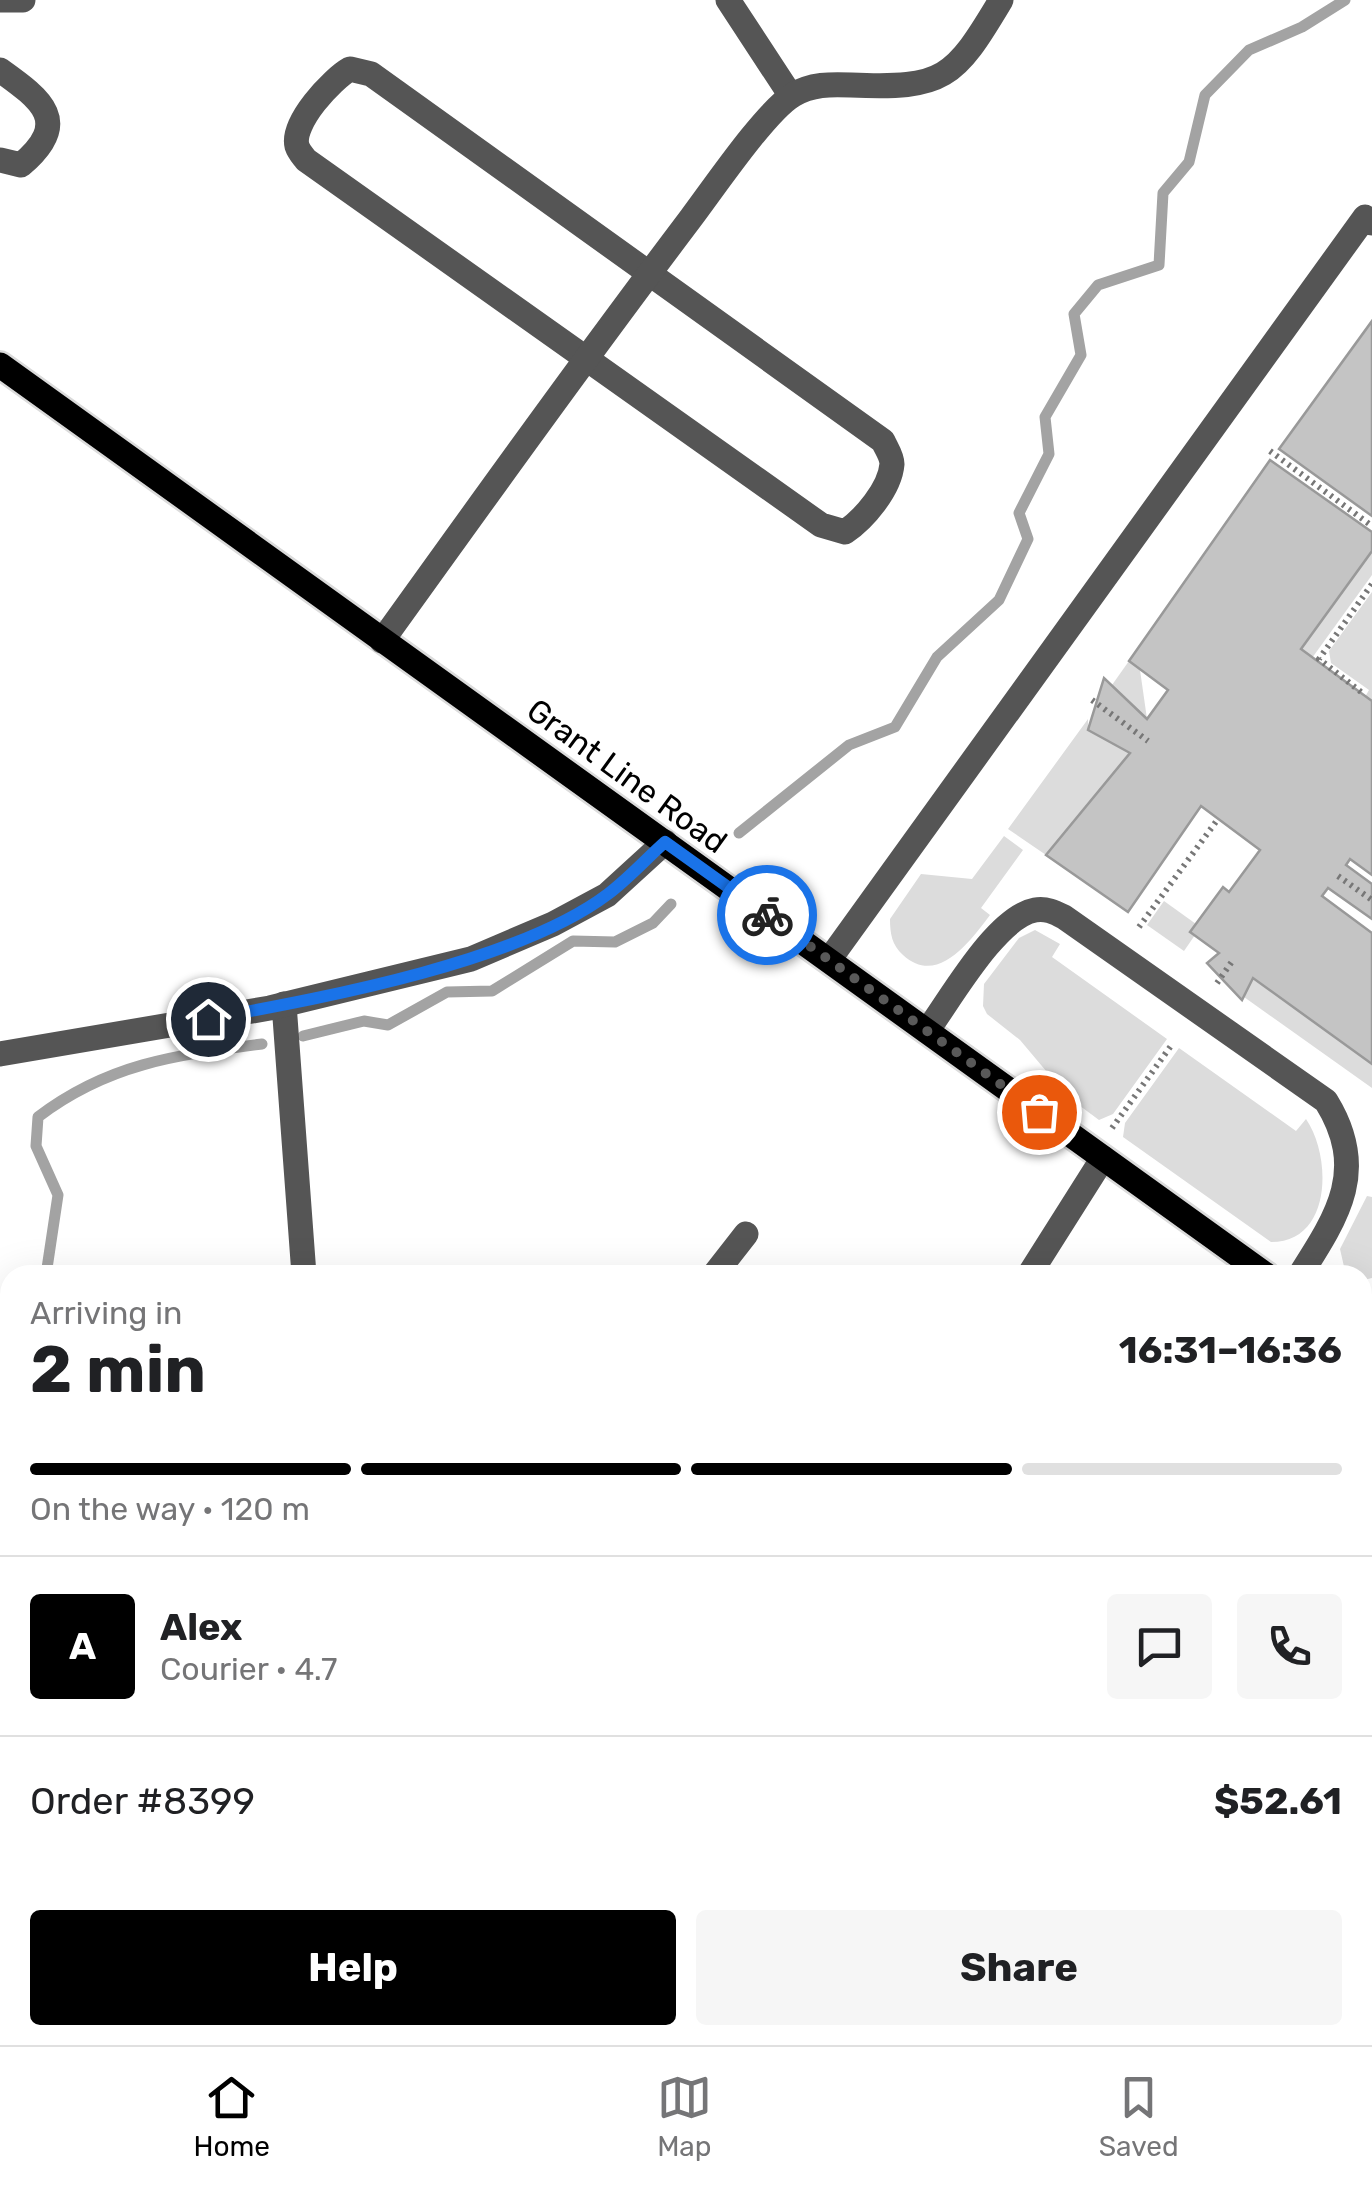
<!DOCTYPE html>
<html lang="en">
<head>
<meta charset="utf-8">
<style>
	body { margin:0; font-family:Rubik,sans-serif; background:#f6f6f6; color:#202124; height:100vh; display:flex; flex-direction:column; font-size:38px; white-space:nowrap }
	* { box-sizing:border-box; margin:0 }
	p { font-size:32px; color:#757577 }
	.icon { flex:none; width:55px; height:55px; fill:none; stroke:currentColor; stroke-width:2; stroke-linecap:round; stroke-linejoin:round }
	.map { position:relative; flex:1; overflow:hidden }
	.details { position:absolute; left:0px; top:1265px; width:1372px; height:780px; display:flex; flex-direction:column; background:#fff; border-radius:30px 30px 0 0; box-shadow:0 10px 40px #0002 }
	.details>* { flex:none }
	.pin { position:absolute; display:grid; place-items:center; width:85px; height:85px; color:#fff; margin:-42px; border:5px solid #fff; border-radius:50%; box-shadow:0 2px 10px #0007 }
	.courier { position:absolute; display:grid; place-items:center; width:100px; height:100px; margin:-50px; border:8px solid #1a73e8; border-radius:50%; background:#fff; color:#222; box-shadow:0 2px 12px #0007 }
	.headline em { font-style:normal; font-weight:700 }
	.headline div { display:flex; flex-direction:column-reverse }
	.headline { display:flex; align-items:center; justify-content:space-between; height:170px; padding:0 30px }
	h1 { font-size:65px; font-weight:700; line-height:75px }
	.bar { display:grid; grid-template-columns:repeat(4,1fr); gap:15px 10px; align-content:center; height:120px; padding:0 30px }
	.bar i { height:12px; border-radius:8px; background:#e0e0e0 }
	.bar .on { background:#000 }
	.bar p { grid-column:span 4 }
	.line { display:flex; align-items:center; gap:25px; padding:0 30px; border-top:2px solid #e0e0e0 }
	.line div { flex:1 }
	.round { display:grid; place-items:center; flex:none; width:105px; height:105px; border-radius:10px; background:#f6f6f6 }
	.primary-button { display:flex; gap:20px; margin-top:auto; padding:20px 30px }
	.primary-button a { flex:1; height:115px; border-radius:10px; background:#000; color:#fff; font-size:40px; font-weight:700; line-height:115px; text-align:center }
	.primary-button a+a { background:#f6f6f6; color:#202124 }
	.menu { display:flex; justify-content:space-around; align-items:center; height:140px; border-top:2px solid #e0e0e0; background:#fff; font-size:28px; color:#757577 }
	.menu a { display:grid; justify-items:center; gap:5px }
	.menu .on { color:#000 }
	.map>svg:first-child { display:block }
	.green { fill:#dcdcdc }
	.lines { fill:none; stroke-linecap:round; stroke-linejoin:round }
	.stream { stroke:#a3a3a3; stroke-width:11 }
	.building { fill:#c4c4c4; stroke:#999; stroke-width:2.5 }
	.major-casing { stroke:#dbdbdb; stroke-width:30 }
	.path { stroke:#777; stroke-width:6; stroke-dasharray:2.5 5; stroke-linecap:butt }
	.minor { stroke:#555; stroke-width:25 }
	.major { stroke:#000; stroke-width:25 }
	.done { stroke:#595959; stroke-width:10; stroke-dasharray:0 18 }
	.route { stroke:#1a73e8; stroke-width:12 }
	.labels { text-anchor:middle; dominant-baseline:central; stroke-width:10; stroke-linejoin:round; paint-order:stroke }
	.street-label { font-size:32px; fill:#000; stroke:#fff }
</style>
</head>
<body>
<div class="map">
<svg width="1372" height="2045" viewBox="0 0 1372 2045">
	<rect width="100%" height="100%" fill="#fff"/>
	<g class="green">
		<polygon points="1372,551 1372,575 1312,658 1301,649"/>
		<polygon points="1372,592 1372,701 1365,697 1369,690 1331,663 1329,651"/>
		<polygon points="1129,661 1140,670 1147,719 1112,685"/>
		<polygon points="1088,719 1088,730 1130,753 1046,855 1008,829"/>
		<path d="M 1004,836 L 1023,850 L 981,908 L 990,915 C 971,940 938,987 903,955 C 892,945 890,934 890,919 L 921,874 L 972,879 Z"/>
		<polygon points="1164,901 1196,924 1191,932 1195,935 1184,951 1147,925"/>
		<polygon points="1035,930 1060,944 1052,957 1167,1039 1113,1114 1099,1120 1068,1097 1020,1040 987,1014 983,1006 984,984 1019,938"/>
		<polygon points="1253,978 1372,1064 1372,1088 1244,997"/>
		<path d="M 1179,1048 L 1296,1131 L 1306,1119 C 1332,1157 1332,1242 1271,1242 L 1123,1137 L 1125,1123 Z"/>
		<polygon points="1367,1196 1372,1197 1372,1278 1364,1280 1362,1275 1345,1271 1340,1249"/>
	</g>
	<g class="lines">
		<g class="stream">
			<polyline points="739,833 849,745 895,727 937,657 999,600 1028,539 1019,513 1049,454 1045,417 1081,355 1074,314 1098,285 1159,265 1163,193 1189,162 1205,95 1249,50 1302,27 1345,0"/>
			<polyline points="303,1036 364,1021 388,1025 447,992 492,991 573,941 615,942 653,923 671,904"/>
			<path d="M 46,1275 L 58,1195 L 36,1146 L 38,1117 C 109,1063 177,1055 262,1044"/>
			<polyline points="1362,1459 1372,1449"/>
			<polyline points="0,1928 10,1926"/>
		</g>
	</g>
	<g class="building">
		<polygon points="1372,321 1372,516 1279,449"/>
		<polygon points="1270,460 1372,532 1372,551 1301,649 1372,701 1372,875 1350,859 1346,865 1372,884 1372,919 1328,888 1322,896 1372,933 1372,1064 1253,978 1242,1000 1207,963 1219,953 1190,932 1223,887 1229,892 1260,850 1201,806 1128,912 1046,855 1130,753 1088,730 1104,678 1147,719 1168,690 1129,661"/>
	</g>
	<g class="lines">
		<g class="major-casing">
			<g id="major">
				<polyline points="0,365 1266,1275"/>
				<polyline points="1362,1343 1372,1350"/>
			</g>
		</g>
		<g class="path">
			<polyline points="1270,451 1372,526"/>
			<polyline points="1361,692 1319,659 1372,584"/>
			<polyline points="1092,700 1148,741"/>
			<polyline points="1338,876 1372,900"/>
			<polyline points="1139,927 1218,819"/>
			<polyline points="1217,983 1233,960"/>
			<polyline points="1112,1128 1173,1043"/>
		</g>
		<g class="minor">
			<polyline points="1,0 23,0"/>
			<polyline points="728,0 791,96"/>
			<path d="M 350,69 L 371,74 L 883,441 C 886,448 892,456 892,464 C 890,489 864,519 845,532 L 821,525 L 306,160 C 303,156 299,152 297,146 C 291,123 332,79 350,69 Z"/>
			<path d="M 0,70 C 42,100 72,122 21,165 L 0,160"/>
			<path d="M 382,641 C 484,499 586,357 691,218 C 713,189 765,112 793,95 C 811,84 831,84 851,85 C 944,89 954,79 1001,0"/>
			<polyline points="829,960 1365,217 1372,223"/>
			<polyline points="284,1004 304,1275"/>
			<path d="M 927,1031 C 950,1000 996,917 1035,910 C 1046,908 1054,912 1064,917 L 1326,1101 C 1368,1169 1339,1214 1300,1275"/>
			<polyline points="0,1054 270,1008 471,959 553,924 607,895 665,842"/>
			<polyline points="714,1275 746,1234"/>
			<polyline points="1029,1275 1103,1158"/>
			<polyline points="1362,1335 1372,1322"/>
			<polyline points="1362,1857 1372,1854"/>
			<polyline points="1362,1964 1372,1950"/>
			<polyline points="385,2035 386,2045"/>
			<polyline points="759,2045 788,2035"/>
			<polyline points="1309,2045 1316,2035"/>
		</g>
		<use href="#major" class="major"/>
	</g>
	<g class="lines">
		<polyline class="done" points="767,915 1039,1112"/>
		<path class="route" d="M 208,1019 C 321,998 517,963 608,894 C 628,879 646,859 665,842 L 767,915"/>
	</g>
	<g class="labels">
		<g class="street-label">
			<text transform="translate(627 776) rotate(36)">Grant Line Road</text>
		</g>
	</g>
</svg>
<div class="pin" style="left:1039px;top:1112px;background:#ea580c"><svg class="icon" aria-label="bag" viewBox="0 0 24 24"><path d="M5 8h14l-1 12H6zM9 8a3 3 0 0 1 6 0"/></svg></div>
<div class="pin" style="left:208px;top:1019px;background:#1f2937"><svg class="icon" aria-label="home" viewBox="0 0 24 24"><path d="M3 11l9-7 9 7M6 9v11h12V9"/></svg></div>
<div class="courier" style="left:767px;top:915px"><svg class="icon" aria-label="bike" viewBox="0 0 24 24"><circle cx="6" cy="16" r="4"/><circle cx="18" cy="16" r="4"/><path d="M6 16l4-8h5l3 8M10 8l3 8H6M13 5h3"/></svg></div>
<section class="details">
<div class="headline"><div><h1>2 min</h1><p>Arriving in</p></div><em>16:31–16:36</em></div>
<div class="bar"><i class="on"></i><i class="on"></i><i class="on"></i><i></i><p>On the way · 120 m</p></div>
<div class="line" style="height:180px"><b class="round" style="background:#000;color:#fff">A</b><div><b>Alex</b><p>Courier · 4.7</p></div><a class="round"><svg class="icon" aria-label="chat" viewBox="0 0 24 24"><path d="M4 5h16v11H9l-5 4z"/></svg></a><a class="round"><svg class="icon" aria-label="phone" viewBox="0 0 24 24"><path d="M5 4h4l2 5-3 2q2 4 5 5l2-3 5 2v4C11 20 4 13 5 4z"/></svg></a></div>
<div class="line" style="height:130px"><div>Order #8399</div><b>$52.61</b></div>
<div class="primary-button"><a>Help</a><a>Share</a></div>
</section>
</div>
<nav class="menu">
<a class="on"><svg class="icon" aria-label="home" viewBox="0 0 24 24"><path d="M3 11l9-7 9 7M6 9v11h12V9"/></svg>Home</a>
<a><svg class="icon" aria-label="map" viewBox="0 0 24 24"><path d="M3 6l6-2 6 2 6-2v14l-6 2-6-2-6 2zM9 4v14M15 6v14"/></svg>Map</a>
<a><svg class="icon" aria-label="saved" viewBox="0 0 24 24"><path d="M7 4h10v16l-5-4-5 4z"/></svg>Saved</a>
</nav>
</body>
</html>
